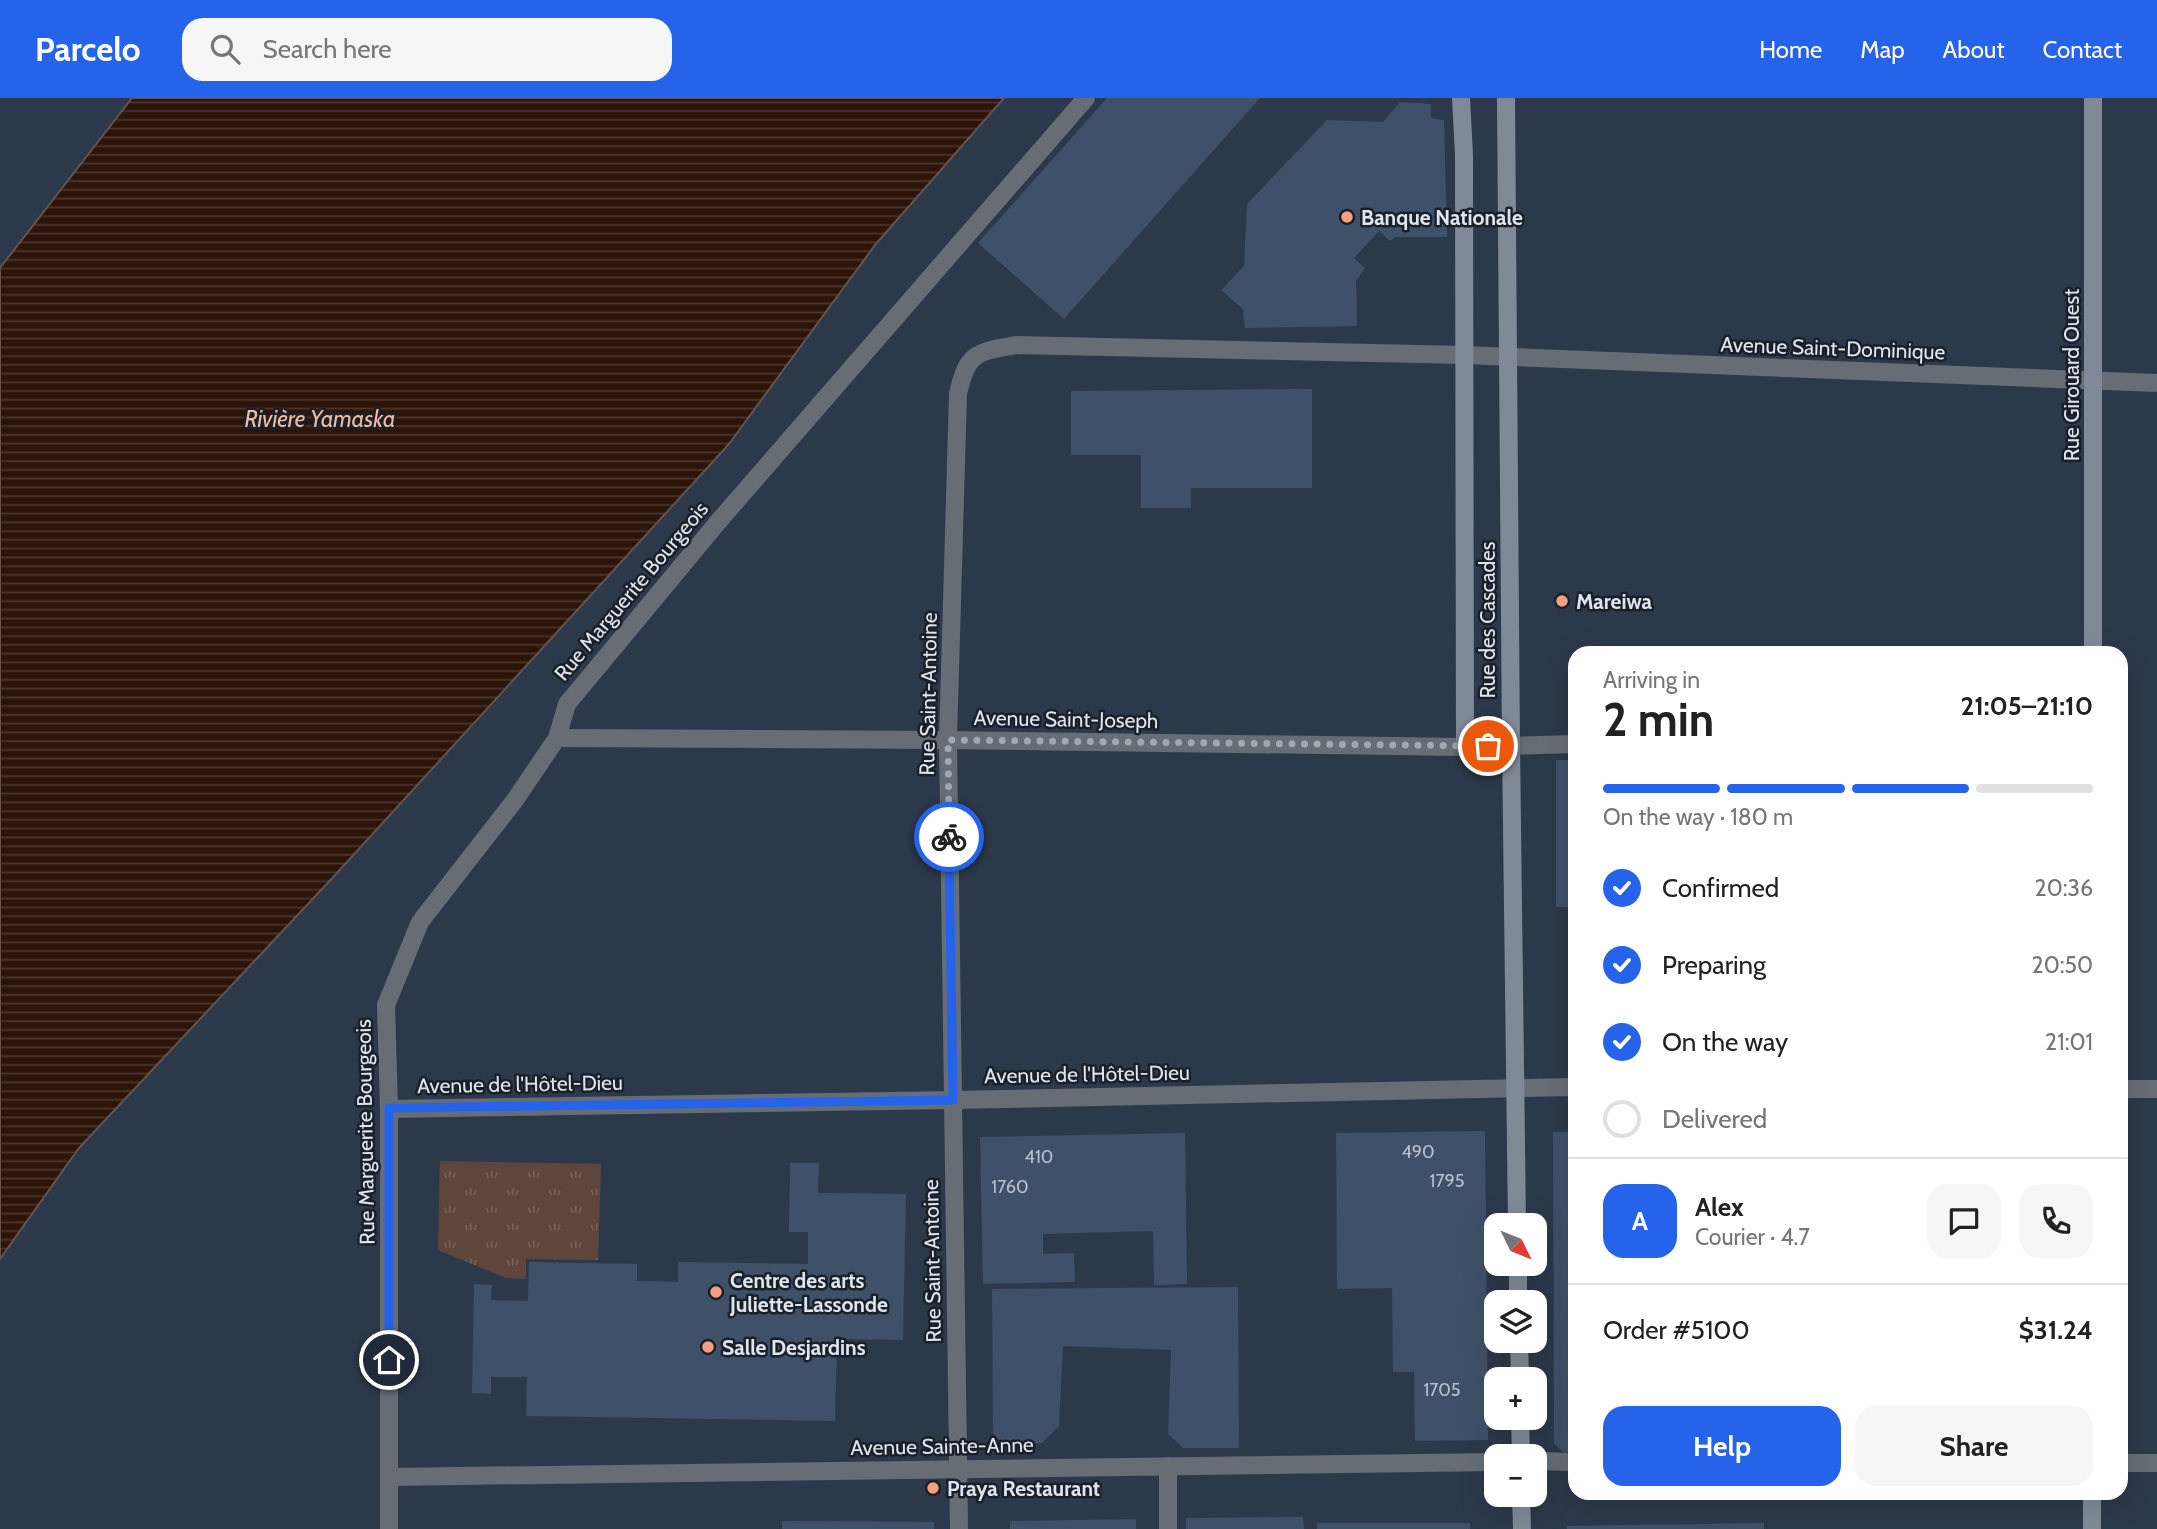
<!DOCTYPE html>
<html lang="en">
<head>
<meta charset="utf-8">
<style>
	body { margin:0; font-family:Cabin,sans-serif; background:#f6f6f6; color:#222; height:100vh; display:flex; flex-direction:column; font-size:26px; white-space:nowrap }
	* { box-sizing:border-box; margin:0 }
	p { font-size:23px; color:#767676 }
	.icon { flex:none; width:38px; height:38px; fill:none; stroke:currentColor; stroke-width:2; stroke-linecap:round; stroke-linejoin:round }
	.map { position:relative; flex:1; overflow:hidden }
	.panel { position:absolute; left:1568px; top:548px; width:560px; height:854px; display:flex; flex-direction:column; background:#fff; border-radius:21px; box-shadow:0 7px 28px #0002 }
	.panel>* { flex:none }
	.needle { width:46px; rotate:133deg }
	.controls { position:absolute; left:1484px; top:1115px; display:grid; gap:14px }
	.controls a { display:grid; place-items:center; width:63px; height:63px; border-radius:14px; background:#fff; box-shadow:0 7px 28px #0002; font-size:35px }
	.pin { position:absolute; display:grid; place-items:center; width:60px; height:60px; color:#fff; margin:-30px; border:4px solid #fff; border-radius:50%; box-shadow:0 2px 7px #0007 }
	.courier { position:absolute; display:grid; place-items:center; width:70px; height:70px; margin:-35px; border:5px solid #2563eb; border-radius:50%; background:#fff; color:#222; box-shadow:0 2px 9px #0007 }
	.head em { font-style:normal; font-weight:700 }
	.head div { display:flex; flex-direction:column-reverse }
	.head { display:flex; align-items:center; justify-content:space-between; height:119px; padding:0 35px }
	h1 { font-size:46px; font-weight:700; line-height:52px }
	.bar { display:grid; grid-template-columns:repeat(4,1fr); gap:10px 7px; align-content:center; height:84px; padding:0 35px }
	.bar i { height:9px; border-radius:5px; background:#e0e0e0 }
	.bar .active { background:#2563eb }
	.bar p { grid-column:span 4 }
	.line { display:flex; align-items:center; gap:18px; padding:0 35px; border-top:2px solid #e0e0e0 }
	.line div { flex:1 }
	.round { display:grid; place-items:center; flex:none; width:74px; height:74px; border-radius:21px; background:#f6f6f6 }
	ol { padding:0 35px; list-style:none }
	li { display:flex; align-items:center; gap:21px; height:77px }
	li p { margin-inline-start:auto }
	li .icon { padding:7px; border-radius:50%; background:#2563eb; color:#fff; stroke-width:4 }
	li:last-child { color:#767676 }
	li i { width:38px; height:38px; border:4px solid #e0e0e0; border-radius:50% }
	.cta { display:flex; gap:14px; margin-top:auto; padding:14px 35px }
	.cta a { flex:1; height:80px; border-radius:21px; background:#2563eb; color:#fff; font-size:28px; font-weight:700; line-height:80px; text-align:center }
	.cta a+a { background:#f6f6f6; color:#222 }
	header { display:flex; align-items:center; gap:42px; box-sizing:border-box; height:98px; padding:0 35px; background:#2563eb; color:#fff }
	header strong { font-size:33px }
	nav { display:flex; gap:38px; margin-inline-start:auto; font-size:24px }
	.search { width:490px; height:63px; background:#f6f6f6; display:flex; align-items:center; gap:18px; box-sizing:border-box; padding:0 24px; border-radius:21px; color:#767676; font-size:26px }
	.map>svg:first-child { display:block }
	.grass { fill:url(#grass-tufts) }
	.water { fill:url(#water-rules); stroke:#62534e; stroke-width:2 }
	.building { fill:#3f5169 }
	.lines { fill:none; stroke-linecap:round; stroke-linejoin:round }
	.street { stroke:#666d75; stroke-width:18 }
	.secondary { stroke:#808a97; stroke-width:18 }
	.done { stroke:#9fa9b6; stroke-width:7; stroke-dasharray:0 12.6 }
	.route { stroke:#2563eb; stroke-width:9 }
	.poi-dot { fill:#f2a07f; stroke:#1a2027; stroke-width:2.5 }
	.labels { text-anchor:middle; dominant-baseline:central; stroke-width:5; stroke-linejoin:round; paint-order:stroke }
	.number-label { font-size:18px; fill:#b6c1ce }
	.poi-label { font-size:21px; font-weight:bold; fill:#dde6f0; stroke:#1a2027; text-anchor:start }
	.street-label { font-size:21px; fill:#dde6f0; stroke:#1a2027 }
	.water-label { font-size:23px; font-style:italic; fill:#f5baa2; stroke:#1a2027 }
</style>
</head>
<body>
<header>
<strong>Parcelo</strong>
<div class="search"><svg class="icon" aria-label="search" viewBox="0 0 24 24"><circle cx="10" cy="10" r="6"/><path d="M15 15l6 6"/></svg>Search here</div>
<nav><a>Home</a><a>Map</a><a>About</a><a>Contact</a></nav>
</header>
<div class="map">
<svg width="2157" height="1431" viewBox="0 0 2157 1431">
	<defs>
		<pattern id="grass-tufts" width="24" height="20" patternUnits="userSpaceOnUse" patternTransform="scale(1.75)"><rect width="24" height="20" fill="#5e463c"/><path d="M3 7l-1-3M5 7V3M7 7l1-3M15 17l-1-3M17 17v-4M19 17l1-3" fill="none" stroke="#756158"/></pattern>
		<pattern id="water-rules" width="6" height="5" patternUnits="userSpaceOnUse" patternTransform="scale(1.75)"><rect width="6" height="5" fill="#2d1409"/><path d="M0 2.5h6" fill="none" stroke="#4b362d"/></pattern>
	</defs>
	<rect width="100%" height="100%" fill="#2c394a"/>
	<polygon class="grass" points="440,1063 601,1066 598,1162 526,1161 526,1181 506,1180 438,1152"/>
	<polygon class="water" points="132,0 1004,0 875,147 729,346 336,776 79,1050 0,1161 0,170"/>
	<g class="building">
		<polygon points="1107,0 1260,0 1064,221 978,145"/>
		<polygon points="1400,4 1431,6 1431,20 1444,22 1447,139 1396,139 1390,143 1379,133 1354,160 1365,170 1356,183 1357,228 1245,230 1243,211 1221,192 1244,168 1247,106 1327,22 1383,24"/>
		<polygon points="1312,291 1312,390 1191,390 1191,410 1141,410 1141,357 1071,357 1071,293"/>
		<rect x="1556" y="662" width="19" height="147"/>
		<polygon points="1485,1033 1488,1342 1415,1343 1414,1274 1393,1274 1392,1190 1337,1191 1336,1035"/>
		<polygon points="1553,1034 1575,1034 1575,1354 1563,1354 1554,1346"/>
		<polygon points="1185,1035 1187,1186 1154,1187 1153,1133 1043,1136 1043,1156 1074,1155 1075,1184 983,1186 980,1039"/>
		<polygon points="790,1065 819,1065 818,1095 906,1096 903,1242 837,1241 835,1323 526,1318 527,1279 491,1279 491,1296 472,1295 474,1186 492,1187 491,1202 528,1203 529,1164 637,1166 637,1183 678,1184 678,1164 808,1166 808,1134 789,1134"/>
		<polygon points="1238,1189 1239,1350 1183,1350 1168,1336 1171,1252 1063,1248 1059,1328 1042,1345 1003,1346 993,1335 992,1191"/>
		<polygon points="1303,1419 1304,1431 1186,1431 1186,1420"/>
		<polygon points="1136,1421 1136,1431 1010,1431 1010,1423"/>
		<polygon points="782,1423 934,1424 934,1431 782,1431"/>
		<rect x="1317" y="1425" width="153" height="6"/>
		<polygon points="1764,1425 1764,1431 1567,1431 1567,1428"/>
	</g>
	<g class="lines">
		<g class="street">
			<polyline points="557,640 948,642 1465,649"/>
			<polyline points="1511,648 1575,646"/>
			<polyline points="2121,991 2157,991"/>
			<polyline points="389,1011 953,1002 1575,989"/>
			<polyline points="1535,1363 1575,1364"/>
			<polyline points="2121,1365 2157,1365"/>
			<polyline points="1168,1368 1168,1431"/>
			<polyline points="389,1379 1496,1364"/>
			<polyline points="389,1431 389,1011 386,907 420,824 515,702 557,640 567,606 718,424 1086,0"/>
			<path d="M 959,1431 L 948,642 L 958,296 C 967,254 977,254 1016,247 L 1464,257 L 2157,285"/>
		</g>
		<g class="secondary">
			<polyline points="1461,0 1464,57 1465,649 1511,648"/>
			<polyline points="1506,0 1511,648 1517,1127"/>
			<polyline points="2093,555 2093,0"/>
			<polyline points="1518,1166 1518,1204"/>
			<polyline points="1519,1242 1520,1281"/>
			<polyline points="1520,1320 1521,1358"/>
			<polyline points="1521,1396 1522,1431"/>
			<polyline points="2092,1431 2092,1395"/>
		</g>
	</g>
	<g class="lines">
		<polyline class="done" points="949,739 948,642 1488,648"/>
		<polyline class="route" points="389,1262 389,1010 953,1002 949,739"/>
	</g>
	<g class="poi-dot">
		<circle cx="1347" cy="119" r="7"/>
		<circle cx="1562" cy="503" r="7"/>
		<circle cx="716" cy="1194" r="7"/>
		<circle cx="708" cy="1249" r="7"/>
		<circle cx="933" cy="1390" r="7"/>
	</g>
	<g class="labels">
		<g class="number-label">
			<text x="1418" y="1054">490</text>
			<text x="1039" y="1059">410</text>
			<text x="1447" y="1083">1795</text>
			<text x="1010" y="1089">1760</text>
			<text x="1442" y="1292">1705</text>
		</g>
		<g class="poi-label">
			<text x="1361" y="119">Banque Nationale</text>
			<text x="1576" y="503">Mareiwa</text>
			<text x="730" y="1182">Centre des arts<tspan x="730" dy="24">Juliette-Lassonde</tspan></text>
			<text x="722" y="1249">Salle Desjardins</text>
			<text x="947" y="1390">Praya Restaurant</text>
		</g>
		<g class="street-label">
			<text transform="translate(1833 250) rotate(2)">Avenue Saint-Dominique</text>
			<text transform="translate(2071 277) rotate(-90)">Rue Girouard Ouest</text>
			<text transform="translate(631 493) rotate(-50)">Rue Marguerite Bourgeois</text>
			<text transform="translate(1487 522) rotate(-90)">Rue des Cascades</text>
			<text transform="translate(928 596) rotate(-89)">Rue Saint-Antoine</text>
			<text transform="translate(1066 621) rotate(1)">Avenue Saint-Joseph</text>
			<text transform="translate(1087 976) rotate(-1)">Avenue de l'Hôtel-Dieu</text>
			<text transform="translate(520 986) rotate(-1)">Avenue de l'Hôtel-Dieu</text>
			<text transform="translate(365 1034) rotate(-91)">Rue Marguerite Bourgeois</text>
			<text transform="translate(932 1163) rotate(-91)">Rue Saint-Antoine</text>
			<text transform="translate(942 1348) rotate(-1)">Avenue Sainte-Anne</text>
		</g>
		<g class="water-label">
			<text x="320" y="321">Rivière Yamaska</text>
		</g>
	</g>
</svg>
<div class="controls">
<a><svg class="needle" viewBox="-14 -14 28 28"><path d="M0-13l5 13h-10z" fill="#e53935"/><path d="M0 13l5-13h-10z" fill="#767676"/></svg></a>
<a><svg class="icon" aria-label="layers" viewBox="0 0 24 24"><path d="M12 4l9 5-9 5-9-5zM3 14l9 5 9-5"/></svg></a>
<a>+</a>
<a>−</a>
</div>
<div class="pin" style="left:1488px;top:648px;background:#ea580c"><svg class="icon" aria-label="bag" viewBox="0 0 24 24"><path d="M5 8h14l-1 12H6zM9 8a3 3 0 0 1 6 0"/></svg></div>
<div class="pin" style="left:389px;top:1262px;background:#1f2937"><svg class="icon" aria-label="home" viewBox="0 0 24 24"><path d="M3 11l9-7 9 7M6 9v11h12V9"/></svg></div>
<div class="courier" style="left:949px;top:739px"><svg class="icon" aria-label="bike" viewBox="0 0 24 24"><circle cx="6" cy="16" r="4"/><circle cx="18" cy="16" r="4"/><path d="M6 16l4-8h5l3 8M10 8l3 8H6M13 5h3"/></svg></div>
<section class="panel">
<div class="head"><div><h1>2 min</h1><p>Arriving in</p></div><em>21:05–21:10</em></div>
<div class="bar"><i class="active"></i><i class="active"></i><i class="active"></i><i></i><p>On the way · 180 m</p></div>
<ol>
<li><svg class="icon" aria-label="check" viewBox="0 0 24 24"><path d="M5 12l5 5 9-10"/></svg>Confirmed<p>20:36</p></li>
<li><svg class="icon" aria-label="check" viewBox="0 0 24 24"><path d="M5 12l5 5 9-10"/></svg>Preparing<p>20:50</p></li>
<li><svg class="icon" aria-label="check" viewBox="0 0 24 24"><path d="M5 12l5 5 9-10"/></svg>On the way<p>21:01</p></li>
<li><i></i>Delivered</li>
</ol>
<div class="line" style="height:126px"><b class="round" style="background:#2563eb;color:#fff">A</b><div><b>Alex</b><p>Courier · 4.7</p></div><a class="round"><svg class="icon" aria-label="chat" viewBox="0 0 24 24"><path d="M4 5h16v11H9l-5 4z"/></svg></a><a class="round"><svg class="icon" aria-label="phone" viewBox="0 0 24 24"><path d="M5 4h4l2 5-3 2q2 4 5 5l2-3 5 2v4C11 20 4 13 5 4z"/></svg></a></div>
<div class="line" style="height:91px"><div>Order #5100</div><b>$31.24</b></div>
<div class="cta"><a>Help</a><a>Share</a></div>
</section>
</div>
</body>
</html>
